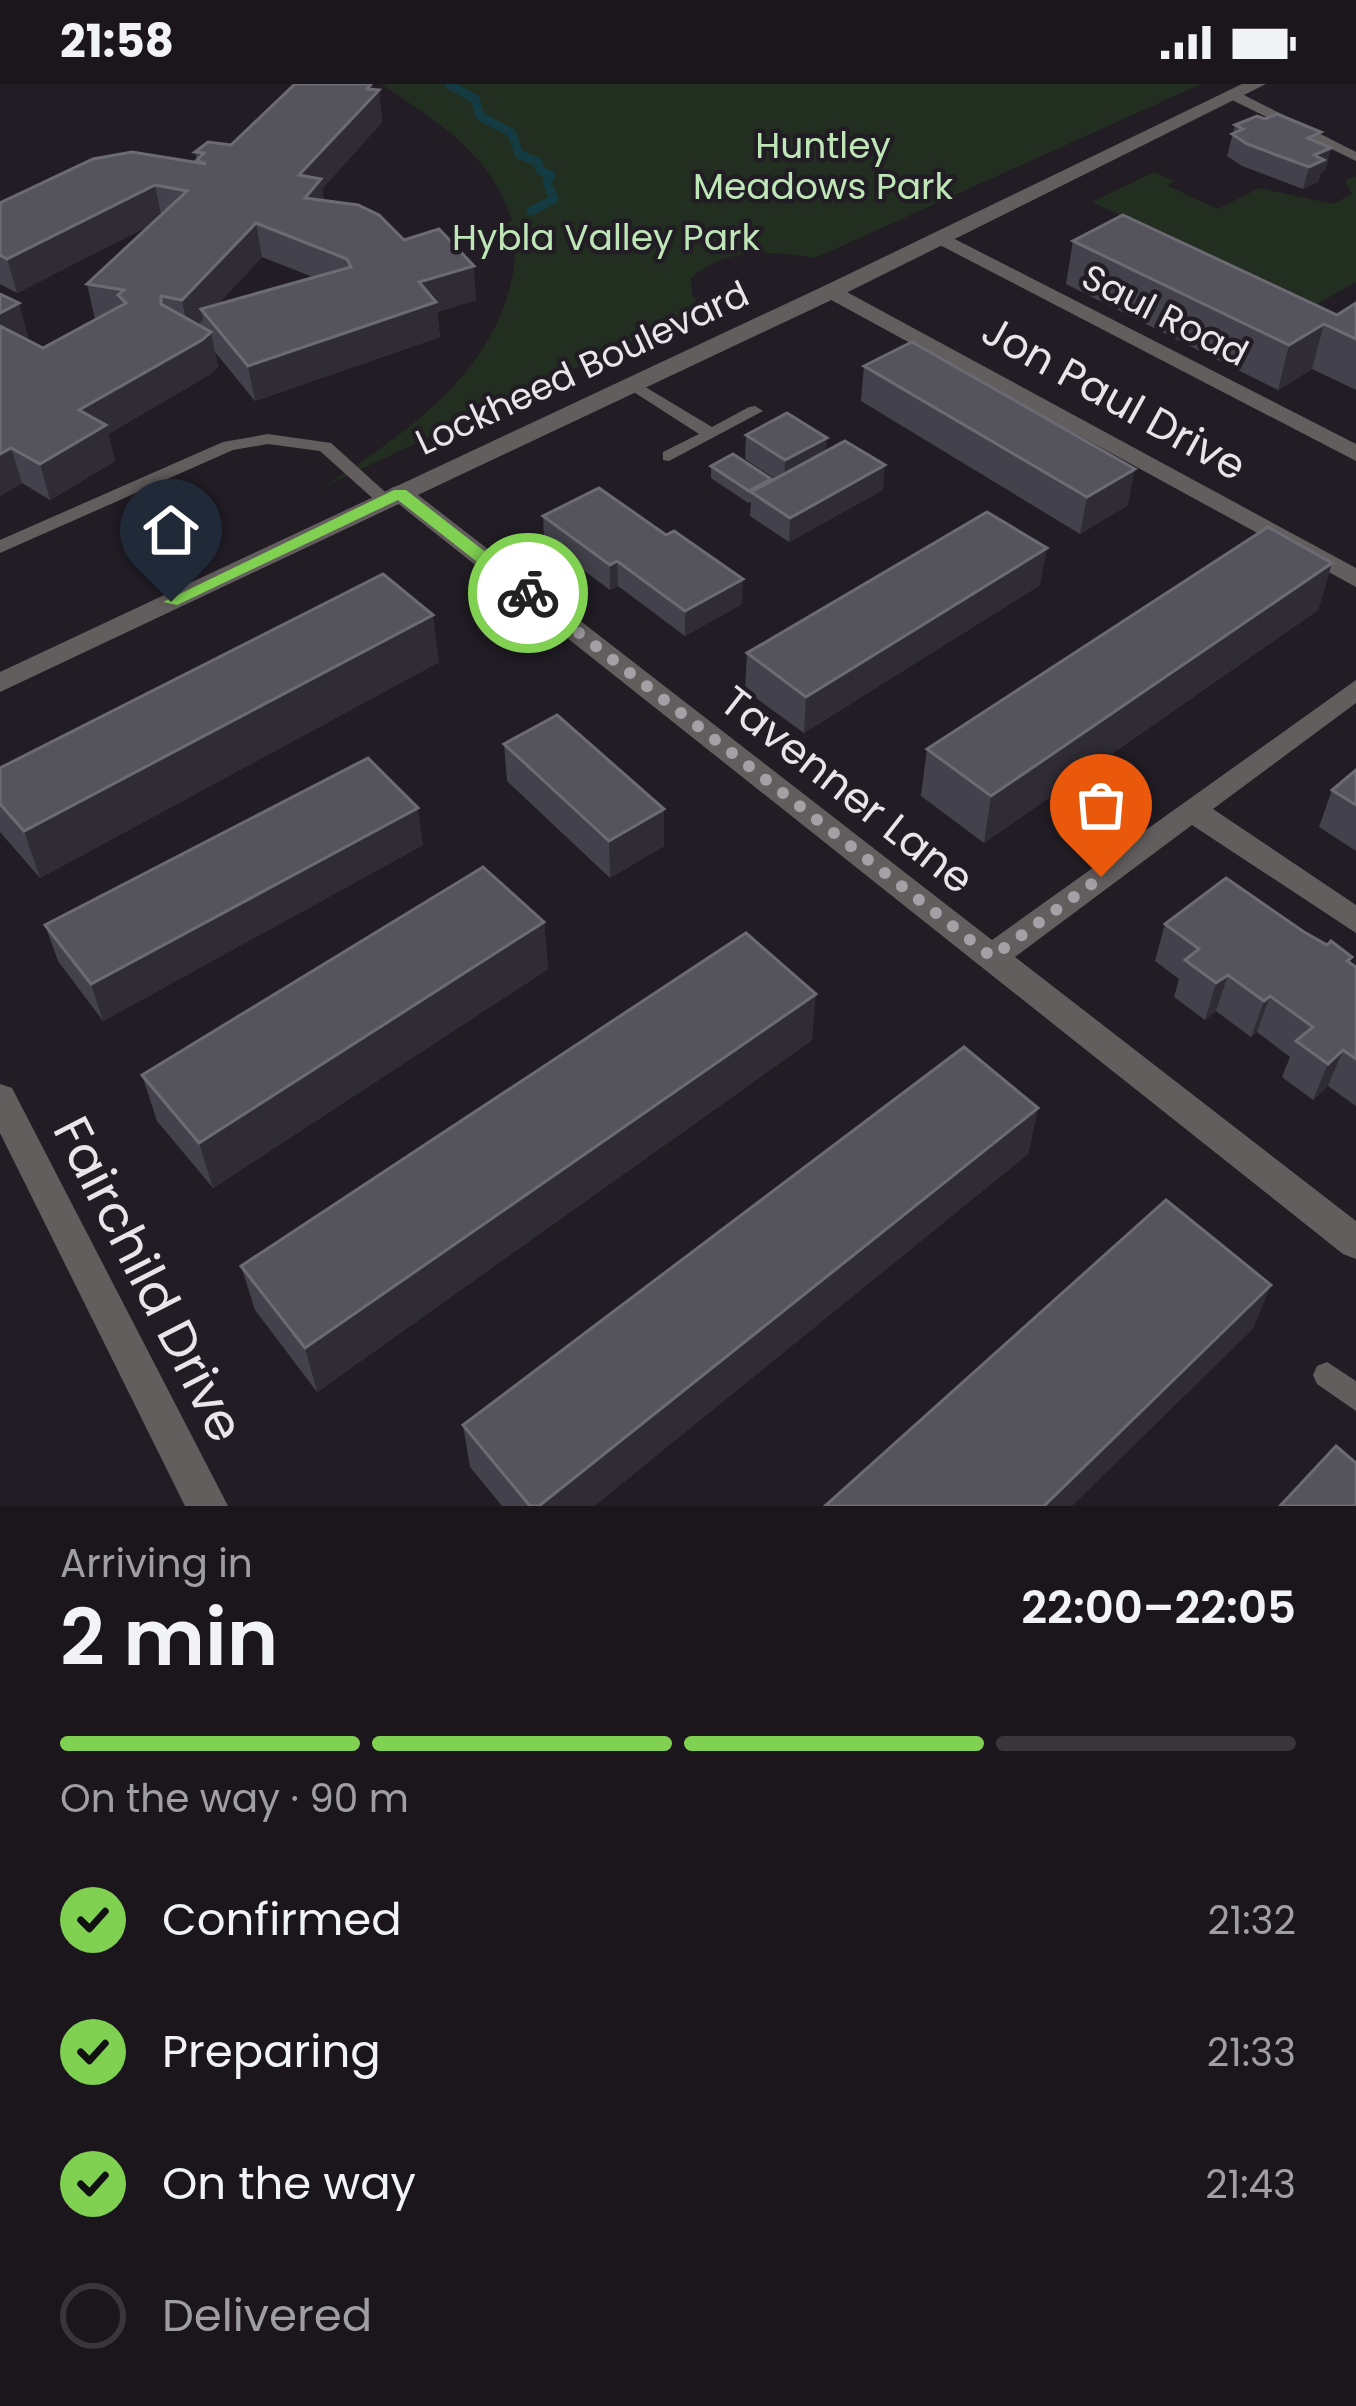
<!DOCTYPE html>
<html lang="en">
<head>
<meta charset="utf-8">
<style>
	body { margin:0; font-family:Poppins,sans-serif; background:#272329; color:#f1f3f6; height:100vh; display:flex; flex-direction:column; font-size:45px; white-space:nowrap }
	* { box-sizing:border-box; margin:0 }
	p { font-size:39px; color:#9f9fa3 }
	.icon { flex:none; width:66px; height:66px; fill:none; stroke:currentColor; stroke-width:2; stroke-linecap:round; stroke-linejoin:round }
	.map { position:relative; height:1422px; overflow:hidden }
	.panel { display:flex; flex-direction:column; background:#1a161c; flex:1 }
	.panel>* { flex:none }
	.pin { position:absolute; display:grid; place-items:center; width:102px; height:102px; color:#fff; margin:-123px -51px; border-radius:50% 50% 50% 0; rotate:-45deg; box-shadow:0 0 12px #0007 }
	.pin .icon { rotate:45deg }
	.courier { position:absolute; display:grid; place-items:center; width:120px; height:120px; margin:-60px; border:9px solid #80d051; border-radius:50%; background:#fff; color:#222; box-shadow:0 3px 15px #0007 }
	.overview em { font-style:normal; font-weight:600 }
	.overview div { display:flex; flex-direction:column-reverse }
	.overview { display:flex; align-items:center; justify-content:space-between; height:204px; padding:0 60px }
	h1 { font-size:78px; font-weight:600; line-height:90px }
	.bar { display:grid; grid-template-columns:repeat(4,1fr); gap:18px 12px; align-content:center; height:144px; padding:0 60px }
	.bar i { height:15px; border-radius:9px; background:#38353b }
	.bar .on { background:#80d051 }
	.bar p { grid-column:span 4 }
	ol { padding:0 60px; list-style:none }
	li { display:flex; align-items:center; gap:36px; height:132px }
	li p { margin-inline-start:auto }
	li .icon { padding:12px; border-radius:50%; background:#80d051; color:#111; stroke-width:4 }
	li:last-child { color:#9f9fa3 }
	li i { width:66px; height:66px; border:6px solid #38353b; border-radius:50% }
	.status { display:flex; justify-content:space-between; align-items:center; height:84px; padding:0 60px; background:#1a161c; direction:ltr }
	.status svg { height:33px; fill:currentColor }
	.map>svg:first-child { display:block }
	.green { fill:#222f20 }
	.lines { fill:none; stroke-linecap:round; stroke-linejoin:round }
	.stream { stroke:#133b41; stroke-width:9 }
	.service { fill:#635e5e; fill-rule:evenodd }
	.minor { fill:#635e5e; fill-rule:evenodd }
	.tertiary { fill:#635e5e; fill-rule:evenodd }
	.wall { fill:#43424c; fill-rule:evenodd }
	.shaded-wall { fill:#2f2c35 }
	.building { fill:#55545d; stroke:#6c6b73; stroke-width:3 }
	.route { fill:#80d051 }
	.done { stroke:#a3a0a6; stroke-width:12; stroke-dasharray:0 21.6 }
	.labels { text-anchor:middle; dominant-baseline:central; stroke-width:9; stroke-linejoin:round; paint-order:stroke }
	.far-park-label { font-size:36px; fill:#bee6b7; stroke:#221d25 }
	.far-street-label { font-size:36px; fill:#e9e6eb; stroke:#221d25 }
	.street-label { font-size:42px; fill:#e9e6eb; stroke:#221d25 }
	.near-street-label { font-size:51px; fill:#e9e6eb; stroke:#221d25 }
</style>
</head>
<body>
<div class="status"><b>21:58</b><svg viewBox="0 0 49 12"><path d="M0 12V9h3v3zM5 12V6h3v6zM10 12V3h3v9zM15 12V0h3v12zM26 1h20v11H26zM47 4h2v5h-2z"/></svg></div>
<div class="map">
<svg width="1356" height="1422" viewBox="0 0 1356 1422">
	<rect width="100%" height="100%" fill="#221d25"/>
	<g class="green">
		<path d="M 381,0 L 1201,0 L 815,174 C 769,167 728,162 691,194 L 692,210 L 701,225 L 325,402 C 413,345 510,278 516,163 L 491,145 L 512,137 C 492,70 436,37 381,0 Z"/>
		<polygon points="1154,88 1174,97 1168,102 1218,125 1259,104 1333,120 1352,110 1345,97 1356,92 1356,198 1314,222 1092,118"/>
	</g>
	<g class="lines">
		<polyline class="stream" points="449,0 475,15 480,32 512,49 519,70 538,78 540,87 551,91 547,99 554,115 531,127"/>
		<g class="service">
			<polygon points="1228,8 1238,8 1356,68 1356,77 1228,14"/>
			<polygon points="632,295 712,343 749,323 755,322 763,327 669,377 663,376 663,368 699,350 626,303 626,297"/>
			<polygon points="268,350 331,359 394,416 391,420 379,420 320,367 268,360 233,366 0,469 0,456 223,358"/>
			<polygon points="1327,1278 1356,1297 1356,1327 1317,1300 1313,1291 1317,1282"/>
		</g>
		<g class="minor">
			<polygon points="941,148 1356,360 1356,377 934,158 934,150"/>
			<polygon points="832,200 1356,484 1356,503 824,212 821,207"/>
			<polygon points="400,401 409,404 992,856 1356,596 1356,619 1213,725 1356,821 1356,849 1192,741 1015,873 1356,1137 1356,1175 1343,1170 391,414 387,409 391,404"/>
			<polygon points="0,1000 12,1004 228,1422 185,1422 0,1049"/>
		</g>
		<polygon class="tertiary" points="1242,0 1266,0 840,212 0,608 0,588 824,202"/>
	</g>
	<g class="wall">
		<path d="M 373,6 L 379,6 L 382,38 L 322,105 L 324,117 L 404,156 L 476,216 L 437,228 L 440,253 L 255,317 L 215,268 L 218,283 L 209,291 L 108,350 L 115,377 L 50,416 L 22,399 L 0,412 L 19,219 L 28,254 L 26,255 L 43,264 L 95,235 L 87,200 L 152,140 L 17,209 L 0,200 L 0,119 L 197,78 L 195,68 L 231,61 ZM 262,173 L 313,193 L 218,220 Z"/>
		<polygon points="1235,41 1319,58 1331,64 1325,86 1321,88 1318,98 1303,105 1242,82 1227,72"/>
		<polygon points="1073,157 1337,231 1356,219 1356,306 1312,285 1278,306 1066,200"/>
		<polygon points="864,282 1128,421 1080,450 861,317"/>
		<polygon points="746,351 826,368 883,406 789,458 750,432 751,418 748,419 711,394 711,382 771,397 775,395 745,375"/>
		<polygon points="543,432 742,520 685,552 618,502 610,506 544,457"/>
		<polygon points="1332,479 1318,526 984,759 921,712 927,665"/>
		<polygon points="1040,501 804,649 745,606 747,569"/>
		<polygon points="439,578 40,794 0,748 0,684"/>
		<polygon points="504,660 664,762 610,794 507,697"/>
		<polygon points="1356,686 1356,767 1319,743 1332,706"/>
		<polygon points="423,761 103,937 58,877 45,841"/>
		<polygon points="544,838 548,885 213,1104 157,1037 142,991"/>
		<polygon points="1165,840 1304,848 1352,873 1350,879 1356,883 1356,1022 1328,1002 1313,1016 1282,993 1290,973 1257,948 1251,953 1216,927 1205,936 1174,913 1179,895 1155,877"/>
		<polygon points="812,956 317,1308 255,1226 241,1182"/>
		<polygon points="1038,1024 1028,1070 594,1422 502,1422 470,1383 463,1341"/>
	</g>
	<g class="shaded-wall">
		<polygon points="373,0 374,11 379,6 382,38 322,105 326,129 307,122 299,91"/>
		<polygon points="1331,64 1325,86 1321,88 1318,98 1303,105 1309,83 1314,71"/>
		<polygon points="155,101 162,135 17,209 7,175"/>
		<polygon points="256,139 262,173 207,232 201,225 203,236 189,251 182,216"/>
		<polygon points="474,182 476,216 437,228 440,253 255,317 248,282 419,198"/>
		<polygon points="19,219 28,254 0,269 0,229"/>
		<polygon points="1324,240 1312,285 1278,306 1289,261"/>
		<polygon points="211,248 218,283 209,291 108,350 115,377 50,416 40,380 79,326"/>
		<polygon points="827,354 825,378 784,400 785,376"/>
		<polygon points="11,364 22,399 0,412 0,370"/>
		<polygon points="885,381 883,406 789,458 790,434"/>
		<polygon points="1135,385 1128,421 1080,450 1087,413"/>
		<polygon points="1047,464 1040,501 804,649 806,613"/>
		<polygon points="617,477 618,502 610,506 610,481"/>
		<polygon points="1332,479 1318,526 984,759 991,712"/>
		<polygon points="743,495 742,520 685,552 685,527"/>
		<polygon points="433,531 439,578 40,794 24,747"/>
		<polygon points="418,724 423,761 103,937 91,900"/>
		<polygon points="664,725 664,762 610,794 609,757"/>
		<polygon points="544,838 548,885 213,1104 199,1059"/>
		<polygon points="1228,891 1216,927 1205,936 1216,899"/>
		<polygon points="816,910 812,956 317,1308 305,1264"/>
		<polygon points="1270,912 1257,948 1251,953 1264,917"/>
		<polygon points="1343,966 1328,1002 1313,1016 1328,980"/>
		<polygon points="1038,1024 1028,1070 594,1422 539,1422"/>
		<polygon points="1271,1201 1253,1245 1072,1422 1044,1422"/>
	</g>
	<g class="building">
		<polygon points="295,0 371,0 367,5 379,6 299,91 321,95 305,114 358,121 379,131 404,156 439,145 474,182 419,198 436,218 248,282 201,225 351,183 347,175 256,139 182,216 161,212 161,220 211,248 202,256 79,326 106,341 40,380 11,364 0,370 0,242 43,264 126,219 118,211 124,206 87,200 187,107 155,101 7,175 0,171 0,119 93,75 132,68 206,80 197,76 204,69 195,68 208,58 231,61"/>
		<polygon points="1277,30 1321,48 1308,54 1331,64 1314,71 1324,76 1309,83 1247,60 1232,50 1243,45 1235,41 1257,32 1265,35"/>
		<polygon points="1123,131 1337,231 1356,219 1356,255 1324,240 1289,261 1073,157"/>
		<polygon points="0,210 19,219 0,229"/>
		<polygon points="912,258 1135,385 1087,413 864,282"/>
		<polygon points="787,329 827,354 785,376 746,351"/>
		<polygon points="845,357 885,381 790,434 751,408"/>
		<polygon points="733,370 771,395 749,407 711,382"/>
		<polygon points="599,404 666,451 674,447 743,495 685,527 617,477 610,481 543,432"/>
		<polygon points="987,428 1047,464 806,613 747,569"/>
		<polygon points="1268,443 1332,479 991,712 927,665"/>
		<polygon points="383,490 433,531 24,747 0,720 0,684"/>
		<polygon points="557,631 664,725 609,757 504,660"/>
		<polygon points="368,674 418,724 91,900 45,841"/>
		<polygon points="1356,686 1356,721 1332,706"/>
		<polygon points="483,783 544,838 199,1059 142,991"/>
		<polygon points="1226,794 1304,848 1327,861 1331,857 1352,873 1347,877 1356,883 1356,975 1343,966 1328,980 1296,957 1313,943 1270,912 1264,917 1228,891 1216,899 1185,876 1199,865 1165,840"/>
		<polygon points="746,849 816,910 305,1264 241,1182"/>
		<polygon points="964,963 1038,1024 539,1422 530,1422 463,1341"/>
		<polygon points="1166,1116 1271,1201 1044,1422 825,1422"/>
		<polygon points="1336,1362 1356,1379 1356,1422 1280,1422"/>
	</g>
	<polygon class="route" points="394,406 406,406 534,506 534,513 522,513 398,416 177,521 163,518"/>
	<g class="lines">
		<polyline class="done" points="528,509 992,873 1101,793"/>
	</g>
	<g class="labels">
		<g class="far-park-label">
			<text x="823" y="61">Huntley<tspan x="823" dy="41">Meadows Park</tspan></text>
			<text x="606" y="153">Hybla Valley Park</text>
		</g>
		<g class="far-street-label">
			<text transform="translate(1165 231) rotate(27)">Saul Road</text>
			<text transform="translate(582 284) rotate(-25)">Lockheed Boulevard</text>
		</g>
		<g class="street-label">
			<text transform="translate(1114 314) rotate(29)">Jon Paul Drive</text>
			<text transform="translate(847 706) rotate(38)">Tavenner Lane</text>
		</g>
		<g class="near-street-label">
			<text transform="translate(149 1195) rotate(63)">Fairchild Drive</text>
		</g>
	</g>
</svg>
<div class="pin" style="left:1101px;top:793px;background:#ea580c"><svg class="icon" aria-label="bag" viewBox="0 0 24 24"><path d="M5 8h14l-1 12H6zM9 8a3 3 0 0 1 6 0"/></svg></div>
<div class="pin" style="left:171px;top:518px;background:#1f2937"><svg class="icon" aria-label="home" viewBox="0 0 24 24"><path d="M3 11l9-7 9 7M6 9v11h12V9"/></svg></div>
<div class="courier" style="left:528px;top:509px"><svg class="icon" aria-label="bike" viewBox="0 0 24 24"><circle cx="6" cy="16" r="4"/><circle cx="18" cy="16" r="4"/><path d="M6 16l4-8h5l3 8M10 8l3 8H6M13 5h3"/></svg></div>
</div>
<section class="panel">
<div class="overview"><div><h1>2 min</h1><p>Arriving in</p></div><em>22:00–22:05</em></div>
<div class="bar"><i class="on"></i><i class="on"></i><i class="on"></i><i></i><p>On the way · 90 m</p></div>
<ol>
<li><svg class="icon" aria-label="check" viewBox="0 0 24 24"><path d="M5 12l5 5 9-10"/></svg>Confirmed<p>21:32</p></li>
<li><svg class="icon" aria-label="check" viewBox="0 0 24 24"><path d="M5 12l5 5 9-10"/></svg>Preparing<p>21:33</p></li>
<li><svg class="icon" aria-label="check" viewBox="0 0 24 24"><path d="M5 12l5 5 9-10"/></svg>On the way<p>21:43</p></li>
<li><i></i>Delivered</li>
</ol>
</section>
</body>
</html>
